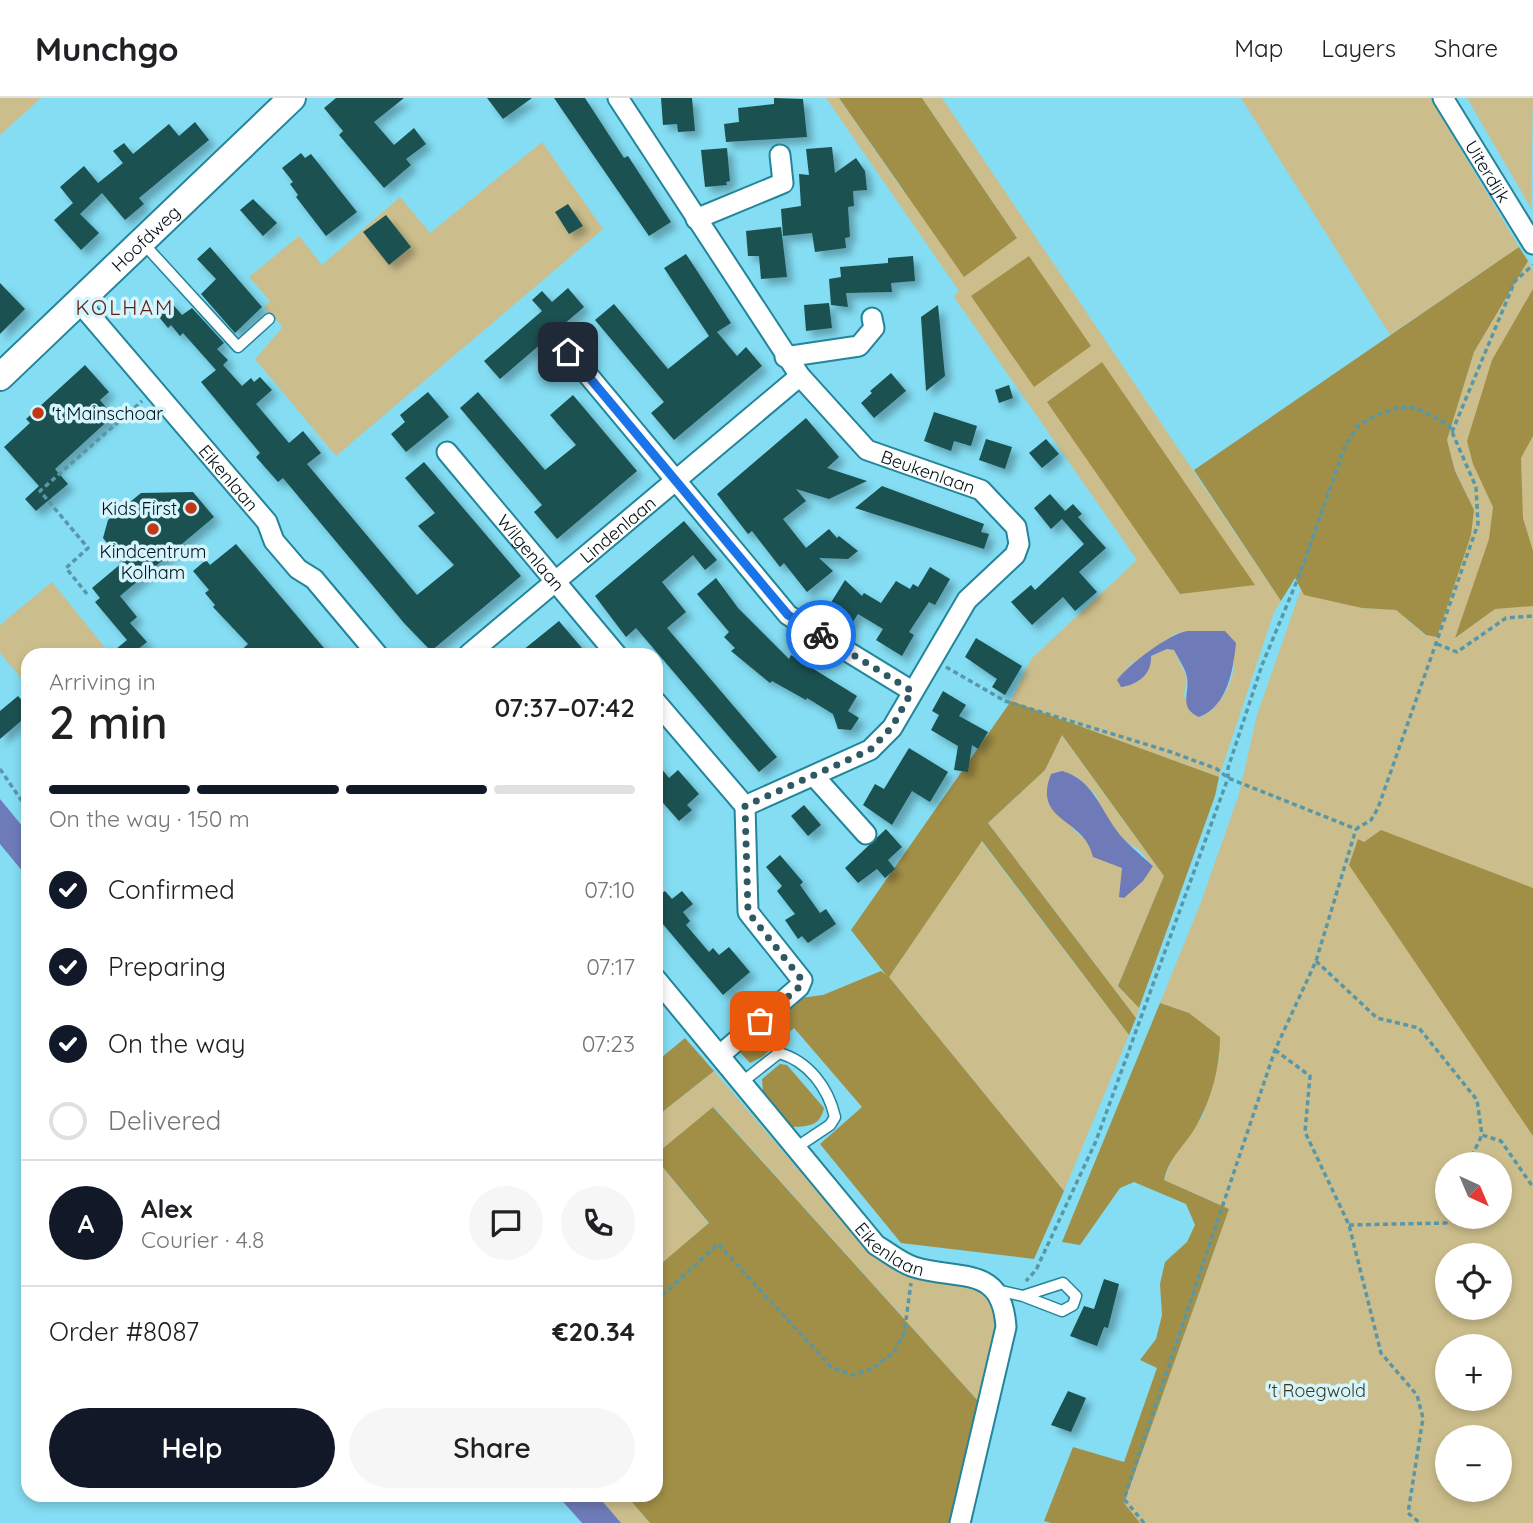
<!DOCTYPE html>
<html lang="en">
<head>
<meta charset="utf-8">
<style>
	body { margin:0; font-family:Quicksand,sans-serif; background:#f6f6f6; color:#202124; height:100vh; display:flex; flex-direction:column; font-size:26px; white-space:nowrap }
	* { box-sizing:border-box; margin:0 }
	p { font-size:23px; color:#757577 }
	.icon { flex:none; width:38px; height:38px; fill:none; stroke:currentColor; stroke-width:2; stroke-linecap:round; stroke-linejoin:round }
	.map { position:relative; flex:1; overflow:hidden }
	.drawer { position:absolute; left:21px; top:550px; width:642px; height:854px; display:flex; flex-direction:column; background:#fff; border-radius:21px; box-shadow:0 4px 10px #0003 }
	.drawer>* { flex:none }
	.needle { width:46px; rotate:136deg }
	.fabs { position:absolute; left:1435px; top:1054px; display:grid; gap:14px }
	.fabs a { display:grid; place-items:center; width:77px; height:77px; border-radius:50%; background:#fff; box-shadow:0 4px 10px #0003; font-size:35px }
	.pin { position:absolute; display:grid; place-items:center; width:60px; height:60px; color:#fff; margin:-30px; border-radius:14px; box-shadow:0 4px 10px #0006 }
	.courier { position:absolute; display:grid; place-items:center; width:70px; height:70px; margin:-35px; border:5px solid #1a73e8; border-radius:50%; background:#fff; color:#222; box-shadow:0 2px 9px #0007 }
	.headline em { font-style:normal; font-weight:600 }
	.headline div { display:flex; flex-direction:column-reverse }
	.headline { display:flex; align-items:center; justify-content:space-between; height:119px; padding:0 28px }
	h1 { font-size:46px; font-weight:600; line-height:52px }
	.bar { display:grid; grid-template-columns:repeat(4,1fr); gap:10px 7px; align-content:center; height:84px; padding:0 28px }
	.bar i { height:9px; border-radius:5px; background:#e0e0e0 }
	.bar .on { background:#111827 }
	.bar p { grid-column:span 4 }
	.line { display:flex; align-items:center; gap:18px; padding:0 28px; border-top:2px solid #e0e0e0 }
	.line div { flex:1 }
	.round { display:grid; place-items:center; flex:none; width:74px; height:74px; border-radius:37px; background:#f6f6f6 }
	ol { padding:0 28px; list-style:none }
	li { display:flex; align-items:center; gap:21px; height:77px }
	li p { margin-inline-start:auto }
	li .icon { padding:7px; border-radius:50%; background:#111827; color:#fff; stroke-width:4 }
	li:last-child { color:#757577 }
	li i { width:38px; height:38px; border:4px solid #e0e0e0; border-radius:50% }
	.button { display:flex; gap:14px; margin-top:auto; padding:14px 28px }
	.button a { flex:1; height:80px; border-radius:42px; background:#111827; color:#fff; font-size:28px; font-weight:600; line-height:80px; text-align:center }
	.button a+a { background:#f6f6f6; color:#202124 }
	header { display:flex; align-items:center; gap:42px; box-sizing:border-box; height:98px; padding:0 35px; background:#fff; border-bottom:2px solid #e0e0e0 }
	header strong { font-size:33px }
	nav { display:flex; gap:38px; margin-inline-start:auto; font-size:24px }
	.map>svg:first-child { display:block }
	.green { fill:#ccbe8c; fill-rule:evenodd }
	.forest { fill:#a28f47 }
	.water { fill:#6f7bb8 }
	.building { fill:#1a5151; filter:url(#shadow) }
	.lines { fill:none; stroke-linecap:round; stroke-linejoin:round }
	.service-casing { stroke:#238599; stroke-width:13 }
	.minor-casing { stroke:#238599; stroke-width:23 }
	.secondary-casing { stroke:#238599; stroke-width:30 }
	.path { stroke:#5797a7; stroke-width:3.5; stroke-dasharray:5 3.5; stroke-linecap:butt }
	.service { stroke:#fff; stroke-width:10 }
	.minor { stroke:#fff; stroke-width:19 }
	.secondary { stroke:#fff; stroke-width:26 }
	.done { stroke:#2f5863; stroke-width:7; stroke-dasharray:0 12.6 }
	.route { stroke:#1a73e8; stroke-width:9 }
	.poi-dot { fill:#c23814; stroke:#d4f5fe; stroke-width:2.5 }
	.labels { text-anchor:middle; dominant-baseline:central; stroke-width:7; stroke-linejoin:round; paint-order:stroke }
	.street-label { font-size:18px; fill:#011015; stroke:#d4f5fe }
	.poi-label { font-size:18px; fill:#011015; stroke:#d4f5fe; text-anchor:start }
	.park-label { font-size:18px; fill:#3f3616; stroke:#d4f5fe }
	.quarter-label { font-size:21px; letter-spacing:2px; fill:#601e0e; stroke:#d4f5fe }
</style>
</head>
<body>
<header>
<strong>Munchgo</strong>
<nav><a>Map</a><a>Layers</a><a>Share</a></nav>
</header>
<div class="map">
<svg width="1533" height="1425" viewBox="0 0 1533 1425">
	<defs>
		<filter id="shadow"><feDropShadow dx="6" dy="6" stdDeviation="3.5" flood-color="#0004"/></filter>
	</defs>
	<rect width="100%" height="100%" fill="#84ddf3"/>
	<g class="green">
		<polygon points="0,0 41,0 0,37"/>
		<path d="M 826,0 L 839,0 L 903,93 L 1017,140 L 922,0 L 942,0 L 1281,503 L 1274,514 L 1219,679 L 1011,603 L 1031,561 L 1137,462 L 954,199 L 959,193 ZM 1102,265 L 1169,362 L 1047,304 ZM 1225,533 C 1228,543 1234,555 1234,565 C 1234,585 1218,612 1200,619 L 1184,598 L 1187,580 L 1174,552 L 1167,551 L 1126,569 L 1166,544 L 1175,535 Z"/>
		<polygon points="1241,0 1430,0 1519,149 1390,237"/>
		<polygon points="1467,0 1533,0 1531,110"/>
		<polygon points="542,44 603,131 336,358 255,261 283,229 264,209 270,203 249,179 299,138 322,167 400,99 430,135"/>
		<path d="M 1528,163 L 1533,172 L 1533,1425 L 1139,1425 L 1124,1405 L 1229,1111 L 1164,1082 L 1174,1057 L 1203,1018 L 1220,957 L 1189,915 L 1160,905 L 1201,804 L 1239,696 L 1257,617 L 1301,491 L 1362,510 L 1396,512 L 1425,537 L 1474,412 L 1455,373 L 1447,342 L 1474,254 ZM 1447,1066 L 1500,1066 L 1500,1118 L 1447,1118 ZM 1447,1157 L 1500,1157 L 1500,1209 L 1447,1209 ZM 1447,1248 L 1500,1248 L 1500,1300 L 1447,1300 ZM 1447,1339 L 1500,1339 L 1500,1391 L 1447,1391 Z"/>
		<polygon points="52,484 110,556 28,556 28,588 0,555 0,527"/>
		<path d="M 1061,636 L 1164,778 L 1118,888 L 1139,910 L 1136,920 L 988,725 L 1045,672 ZM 1075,677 L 1096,697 L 1104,716 L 1123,741 L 1139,752 L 1153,768 L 1135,789 L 1122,775 L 1122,770 L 1075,733 L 1066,722 Z"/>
		<polygon points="981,743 1129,937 1064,1093 889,879"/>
		<path d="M 714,973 L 871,1156 C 908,1184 961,1173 995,1205 C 1000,1237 985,1272 978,1303 L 714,1009 L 656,1056 L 656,1019 Z"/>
		<polygon points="656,1061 709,1126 656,1170"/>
		<polygon points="597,1397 626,1397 650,1425 621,1425"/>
	</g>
	<g class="forest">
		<polygon points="839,0 922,0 1017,140 964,179"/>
		<polygon points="1519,149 1528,163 1474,254 1447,342 1455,373 1474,412 1471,437 1437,539 1426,537 1396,512 1362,510 1304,497 1295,480 1281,503 1194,372"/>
		<polygon points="1029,158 1091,248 1034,289 971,198"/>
		<polygon points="1533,191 1533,338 1521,360 1523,420 1533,453 1533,508 1495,511 1455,540 1489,441 1493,409 1473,366 1467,343 1492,262"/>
		<polygon points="1102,264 1255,487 1180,496 1047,304"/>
		<polygon points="1011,603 1219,679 1215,698 1139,910 1118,888 1164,778 1062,637 1045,672 988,725 1136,920 1129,937 982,743 889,879 1064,1093 1034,1161 901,1145 820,1046 862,1009 794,930 762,959 750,965 739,953 800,900 823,897 881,873 886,877 851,832"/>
		<polygon points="1381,732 1533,790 1533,1038 1349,767 1358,741 1364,744"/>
		<path d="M 1160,905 L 1189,915 L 1220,939 C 1220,971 1210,1007 1192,1035 C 1181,1051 1168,1062 1164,1082 L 1229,1111 L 1124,1405 L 1140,1425 L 1051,1425 L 1044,1423 L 1073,1349 L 1124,1364 L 1157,1270 L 1140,1262 L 1156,1241 L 1162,1217 L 1160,1186 L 1165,1164 L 1187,1144 L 1195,1127 L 1186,1106 L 1134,1084 L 1120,1090 L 1080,1147 L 1062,1144 Z"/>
		<polygon points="685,940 714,973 656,1019 656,964"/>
		<path d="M 780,966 L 787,967 L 824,1010 C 820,1028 809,1028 793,1029 L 763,994 L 762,981 Z"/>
		<polygon points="713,1009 978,1303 950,1425 650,1425 626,1397 656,1396 656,1170 709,1125 656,1061 656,1056"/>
	</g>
	<g class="water">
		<path d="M 1187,533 L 1225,533 L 1236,545 C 1233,572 1228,608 1199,619 C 1178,610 1190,595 1187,579 C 1185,570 1178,560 1174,552 L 1167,551 L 1151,558 C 1152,576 1138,587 1121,589 L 1117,582 C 1128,567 1169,536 1187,533 Z"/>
		<path d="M 1062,673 C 1092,681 1100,710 1117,733 C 1124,743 1143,759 1153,768 L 1143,783 L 1124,800 L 1119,799 L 1122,770 L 1093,759 C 1085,719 1032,725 1051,676 Z"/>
		<polygon points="0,701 28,735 28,780 0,746"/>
		<polygon points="557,1397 597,1397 621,1425 582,1425"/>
	</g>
	<g class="building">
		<polygon points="336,0 404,0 374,24 394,47 414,30 426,46 406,61 411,67 384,90 339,37 343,33 324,10"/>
		<polygon points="487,0 532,0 503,21"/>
		<polygon points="554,0 585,0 624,60 628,58 671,124 649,138"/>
		<polygon points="661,0 692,0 695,33 678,34 677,26 663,27"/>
		<polygon points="774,0 803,1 807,39 726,44 724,26 739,24 738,10 774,6"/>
		<polygon points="195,24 209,42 139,100 144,106 125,122 102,95 80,116 99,135 81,152 54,122 73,105 60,89 84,68 98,85 123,65 113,53 124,45 133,56 169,26 179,38"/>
		<polygon points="832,49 835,75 856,60 865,73 867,92 853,93 854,108 848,109 850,139 845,140 846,150 815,154 812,135 783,138 781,111 801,108 799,76 809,77 806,51"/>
		<polygon points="727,50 730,83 726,84 727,87 705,89 701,52"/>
		<polygon points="301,55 305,60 311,56 357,114 326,138 296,99 298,97 290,86 293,84 282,70"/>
		<polygon points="253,101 277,125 263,138 240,112"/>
		<polygon points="568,106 583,128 569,136 555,114"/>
		<polygon points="386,117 411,149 389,167 363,134"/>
		<polygon points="781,129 787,179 761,181 759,158 748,158 746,133"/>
		<polygon points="210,149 262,209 235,235 201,196 216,181 197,161"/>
		<polygon points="686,156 731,225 717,234 737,258 746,249 762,268 674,342 651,315 664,304 595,222 614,206 668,271 709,238 664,170"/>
		<polygon points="913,158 915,183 891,185 892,194 846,195 848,209 831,207 829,181 841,179 840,169 888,165 888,160"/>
		<polygon points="0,185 25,211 0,236"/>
		<polygon points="568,190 584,209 500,281 484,263 542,213 532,202 542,193 552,204"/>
		<polygon points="169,202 182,217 192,210 224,245 217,251 228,262 223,267 242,288 251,280 254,284 260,279 272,292 256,306 289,345 303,333 321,355 307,366 417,497 454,467 418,428 435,415 405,380 424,364 521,478 431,553 404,525 283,380 278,384 256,359 260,355 201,284 216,272 183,235 180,238 171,227 168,230 155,214"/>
		<polygon points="829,205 832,230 806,233 804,207"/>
		<polygon points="938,207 945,278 926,293 921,219"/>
		<polygon points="85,267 109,294 100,302 113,318 55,371 68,386 36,413 25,401 39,388 4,349 30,325 26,321"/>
		<polygon points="891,275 906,293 874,320 861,305 872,295 870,293"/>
		<polygon points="1009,287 1013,300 999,305 995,292"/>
		<polygon points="428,294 449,319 406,354 391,336 405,324 400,317"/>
		<polygon points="478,294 545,372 576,347 550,317 573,297 637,373 557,441 534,414 542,407 460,310"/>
		<polygon points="934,314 977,328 971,348 954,343 951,353 924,343"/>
		<polygon points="806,320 839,359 827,370 867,383 829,401 796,391 806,403 783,421 806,450 829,431 837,440 839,438 858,453 848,461 819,460 833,473 807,494 784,465 780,469 752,433 748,436 717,396"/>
		<polygon points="986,341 1012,349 1005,371 979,362"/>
		<polygon points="1046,341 1059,356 1042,370 1029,355"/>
		<polygon points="882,388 984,426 981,434 989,436 984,451 855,410"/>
		<polygon points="193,394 214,419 120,498 137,519 130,525 147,544 132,556 110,556 127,542 95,504 100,500 92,490 123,464 103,440 108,422 141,395"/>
		<polygon points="1050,396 1065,413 1073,406 1082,416 1078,419 1106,450 1079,474 1097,494 1075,513 1063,499 1032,527 1011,504 1031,487 1035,492 1084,446 1062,421 1051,431 1034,410"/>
		<polygon points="684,423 717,462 705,472 693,457 662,484 686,514 667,530 777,659 759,674 636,530 626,539 595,498"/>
		<polygon points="236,446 292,512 329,556 237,556 248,546 213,509 215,507 205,495 209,492 193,473 206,462 210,467"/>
		<polygon points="930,469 950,481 935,507 929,504 909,534 914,537 902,558 876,542 883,531 858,516 851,527 827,511 845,482 862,498 864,495 881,505 896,483 910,491 913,486 918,489"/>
		<polygon points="716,480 738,510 789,561 791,557 857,598 848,613 859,620 851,632 838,631 833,616 807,600 806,602 772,583 770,585 731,553 735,550 724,539 729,534 697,496"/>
		<polygon points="559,523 587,556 518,556 533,544"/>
		<polygon points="976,540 1022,568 1005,597 992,589 997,581 965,559"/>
		<polygon points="943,593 966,607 959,618 988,634 978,651 972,647 968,674 954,672 958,648 931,632 939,617 932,613"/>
		<polygon points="18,598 28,609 28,617 0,641 0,613"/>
		<polygon points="909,650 948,674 930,704 912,693 892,727 863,707 875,686 884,691"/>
		<polygon points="656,664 669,680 678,672 699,696 687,707 692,712 679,723 656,697"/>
		<polygon points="804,707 821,727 808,738 791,718"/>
		<polygon points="886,731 902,749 888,762 895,771 885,780 877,771 858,785 845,770"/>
		<polygon points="780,757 803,784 800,787 820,815 826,811 836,826 808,845 802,838 798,841 785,822 795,816 777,793 782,788 766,769"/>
		<polygon points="665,793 672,801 682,793 693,806 683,814 690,823 686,827 709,854 713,850 719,857 729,849 750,874 723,897 656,818 656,800"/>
		<polygon points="1104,1181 1119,1186 1108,1230 1104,1229 1097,1248 1070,1238 1084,1208 1094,1211"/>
		<polygon points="1068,1293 1086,1300 1071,1334 1051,1327"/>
	</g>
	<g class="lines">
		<g class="service-casing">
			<g id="service">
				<polyline points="142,144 238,249 269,221"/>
				<path d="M 741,985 L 779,955 C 808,963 828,989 835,1019 L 830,1027 L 794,1051"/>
				<polyline points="997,1192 1023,1198 1062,1213 1073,1207 1076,1198 1063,1185 1023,1198"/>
			</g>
		</g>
		<g class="minor-casing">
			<g id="minor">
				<path id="s1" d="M 618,0 L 800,278 L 867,352 L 981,392 L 1016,429 L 1019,446 L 1015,457 L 967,502 L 892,630 L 870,652 L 745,708 L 748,814 L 802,882 L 799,889 L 720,957"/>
				<path id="s2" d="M 1443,0 L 1533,146"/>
				<polyline points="696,121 783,85 780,57"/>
				<path id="s3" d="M 79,204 L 267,424 L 274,443 L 298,471 L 314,481 L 377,556"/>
				<polyline points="568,253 788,517 912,593"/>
				<polyline points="785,259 859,248 874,230 872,220"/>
				<path id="s4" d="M 447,354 L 616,556"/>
				<path id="s5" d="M 469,556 L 800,278"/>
				<polyline points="656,604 745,708"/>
				<polyline points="814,678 866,736"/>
				<path id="s6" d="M 656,881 L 876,1147 C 888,1154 901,1165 914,1169 C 960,1183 1002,1166 1006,1229 L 960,1425"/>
			</g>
		</g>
		<g class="secondary-casing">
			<g id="secondary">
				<path id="s7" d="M 0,279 L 292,0"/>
			</g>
		</g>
		<g class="path">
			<polyline points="1452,334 1515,183 1533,167"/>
			<polyline points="87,496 66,470 88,450 40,393 142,303"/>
			<polyline points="1437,546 1457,554 1506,520 1533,518"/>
			<polyline points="946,569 1005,603 1171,654 1217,671 1228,680 1356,731 1371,722 1378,710 1478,426 1476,389 1449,327 1416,310 1400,309 1377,317 1359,327 1345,348 1299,478 1262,567 1228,670 1228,680 1096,1043 1036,1172 1026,1183"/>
			<polyline points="0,671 28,712"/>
			<polyline points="1316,863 1377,920 1419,930 1477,1002 1482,1037 1501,1043 1533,1089"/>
			<polyline points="1275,952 1310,978 1305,1034 1349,1127 1381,1255 1417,1297 1423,1320 1408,1415 1420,1425"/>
			<polyline points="1468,1066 1482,1037"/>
			<polyline points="1349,1127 1446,1125 1448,1118"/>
			<polyline points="656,1203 718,1146 831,1269 853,1277 872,1271 894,1254 904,1236 911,1185"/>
			<polyline points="1144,1425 1124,1401 1275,952 1316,863 1356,731"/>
		</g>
		<use href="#service" class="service"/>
		<use href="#minor" class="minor"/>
		<use href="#secondary" class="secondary"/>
	</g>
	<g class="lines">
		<polyline class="done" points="760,923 799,889 802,882 748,814 745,708 870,652 892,629 912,593 821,537"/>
		<polyline class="route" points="568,254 788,517 821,537"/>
	</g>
	<g class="poi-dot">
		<circle cx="38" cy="315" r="7"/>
		<circle cx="191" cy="410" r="7"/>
		<circle cx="153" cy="431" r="7"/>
	</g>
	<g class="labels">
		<g class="street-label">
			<text stroke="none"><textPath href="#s2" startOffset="86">Uiterdijk</textPath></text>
			<text stroke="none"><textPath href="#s7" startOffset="201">Hoofdweg</textPath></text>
			<text stroke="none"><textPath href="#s1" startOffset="497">Beukenlaan</textPath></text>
			<text stroke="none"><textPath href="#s3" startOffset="231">Eikenlaan</textPath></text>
			<text stroke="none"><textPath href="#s5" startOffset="194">Lindenlaan</textPath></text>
			<text stroke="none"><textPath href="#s4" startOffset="131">Wilgenlaan</textPath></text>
			<text stroke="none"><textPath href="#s6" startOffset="359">Eikenlaan</textPath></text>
		</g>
		<g class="poi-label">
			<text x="52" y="315">'t Mainschoar</text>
			<text x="177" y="410" text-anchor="end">Kids First</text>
			<text x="153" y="453" text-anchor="middle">Kindcentrum<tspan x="153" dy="21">Kolham</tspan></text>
		</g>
		<g class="park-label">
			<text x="1317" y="1292">'t Roegwold</text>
		</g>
		<g class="quarter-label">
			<text x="125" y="209">KOLHAM</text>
		</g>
	</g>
</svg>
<div class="fabs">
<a><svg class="needle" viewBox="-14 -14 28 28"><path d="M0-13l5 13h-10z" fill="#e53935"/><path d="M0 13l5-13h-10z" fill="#757577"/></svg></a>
<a><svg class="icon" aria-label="locate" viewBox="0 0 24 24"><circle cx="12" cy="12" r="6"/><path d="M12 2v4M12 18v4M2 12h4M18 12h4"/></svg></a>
<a>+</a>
<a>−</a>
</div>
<div class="pin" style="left:760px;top:923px;background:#ea580c"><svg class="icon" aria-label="bag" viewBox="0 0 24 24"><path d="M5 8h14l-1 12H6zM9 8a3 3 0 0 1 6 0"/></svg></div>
<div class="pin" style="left:568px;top:254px;background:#1f2937"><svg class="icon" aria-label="home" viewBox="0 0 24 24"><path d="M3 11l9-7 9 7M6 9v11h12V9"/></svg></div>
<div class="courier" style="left:821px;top:537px"><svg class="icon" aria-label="bike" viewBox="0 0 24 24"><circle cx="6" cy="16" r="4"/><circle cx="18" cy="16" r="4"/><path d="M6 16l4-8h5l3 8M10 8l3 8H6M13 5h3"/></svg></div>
<section class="drawer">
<div class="headline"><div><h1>2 min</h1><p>Arriving in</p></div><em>07:37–07:42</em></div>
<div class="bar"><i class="on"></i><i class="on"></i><i class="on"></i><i></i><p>On the way · 150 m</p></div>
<ol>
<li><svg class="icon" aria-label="check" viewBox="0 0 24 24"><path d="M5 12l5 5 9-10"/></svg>Confirmed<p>07:10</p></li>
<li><svg class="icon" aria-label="check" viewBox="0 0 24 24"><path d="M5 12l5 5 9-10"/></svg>Preparing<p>07:17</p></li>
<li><svg class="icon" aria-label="check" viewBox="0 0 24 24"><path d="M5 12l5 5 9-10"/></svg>On the way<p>07:23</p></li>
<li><i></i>Delivered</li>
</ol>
<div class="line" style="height:126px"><b class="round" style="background:#111827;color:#fff">A</b><div><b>Alex</b><p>Courier · 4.8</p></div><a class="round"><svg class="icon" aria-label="chat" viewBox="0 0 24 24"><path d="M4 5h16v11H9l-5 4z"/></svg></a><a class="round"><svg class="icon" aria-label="phone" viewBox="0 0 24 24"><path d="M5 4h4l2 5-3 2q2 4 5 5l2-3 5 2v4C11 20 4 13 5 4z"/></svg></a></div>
<div class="line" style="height:91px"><div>Order #8087</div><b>€20.34</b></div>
<div class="button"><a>Help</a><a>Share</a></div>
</section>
</div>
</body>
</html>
